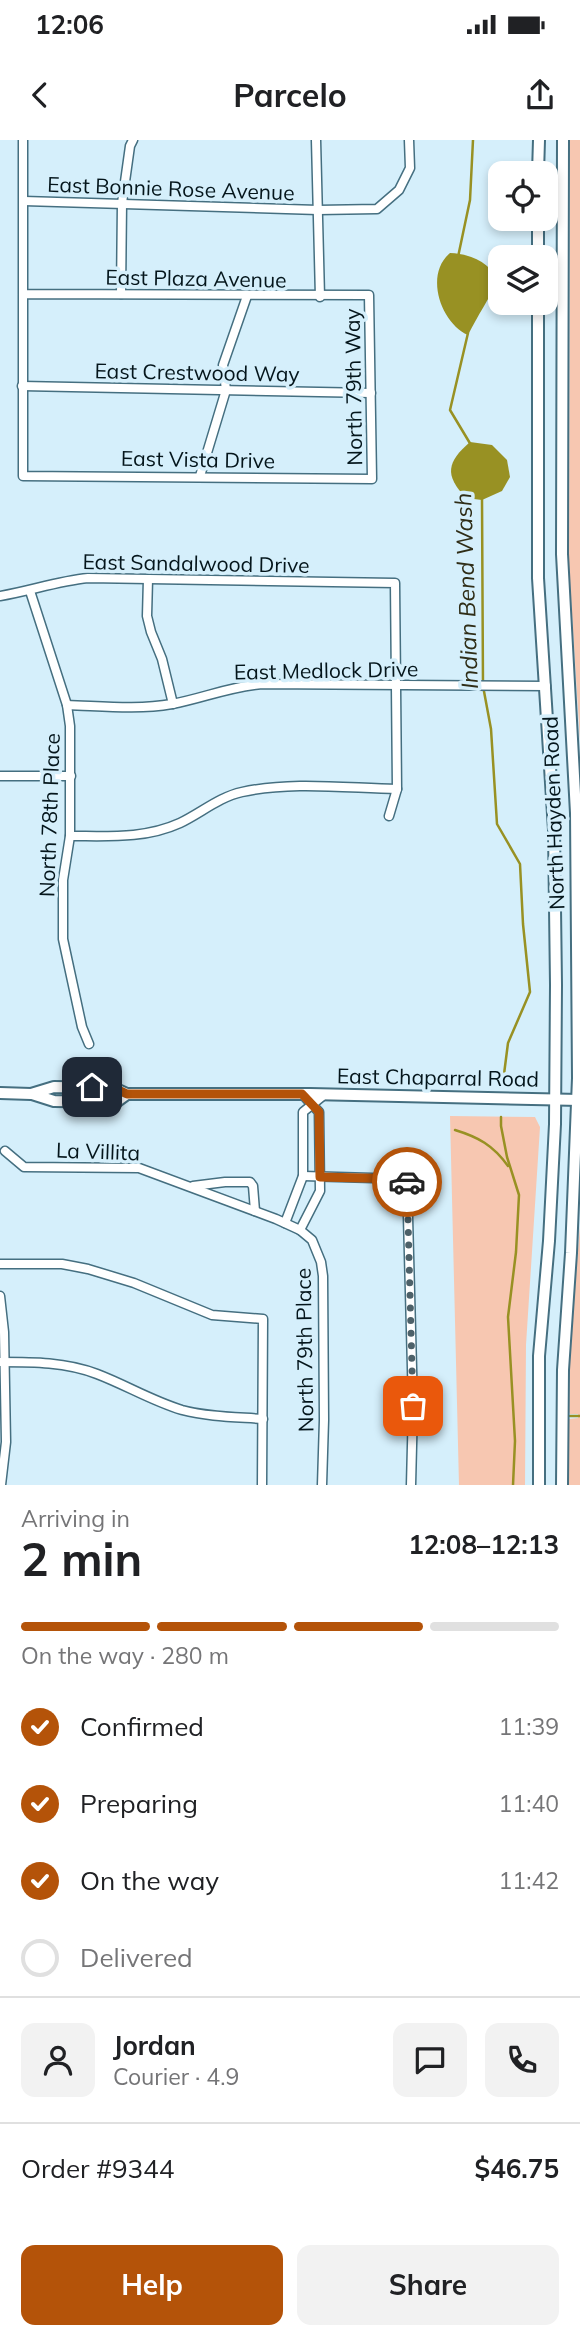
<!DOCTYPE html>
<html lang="en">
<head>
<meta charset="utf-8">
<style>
	body { margin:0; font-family:Mulish,sans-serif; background:#f2f2f2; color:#202124; height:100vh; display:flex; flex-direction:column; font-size:26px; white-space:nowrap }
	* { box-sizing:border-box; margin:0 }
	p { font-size:23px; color:#757577 }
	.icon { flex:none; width:38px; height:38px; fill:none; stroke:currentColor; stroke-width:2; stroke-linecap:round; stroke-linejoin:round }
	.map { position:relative; height:1345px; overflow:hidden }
	.details { display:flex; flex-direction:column; background:#fff; flex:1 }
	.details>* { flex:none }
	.tools { position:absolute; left:488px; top:21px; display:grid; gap:14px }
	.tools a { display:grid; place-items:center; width:70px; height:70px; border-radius:14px; background:#fff; box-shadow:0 4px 10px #0003; font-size:35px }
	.pin { position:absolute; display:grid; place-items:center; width:60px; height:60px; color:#fff; margin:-30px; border-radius:14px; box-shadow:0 4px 10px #0006 }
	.courier { position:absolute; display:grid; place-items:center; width:70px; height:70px; margin:-35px; border:5px solid #b45309; border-radius:50%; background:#fff; color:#222; box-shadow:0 2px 9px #0007 }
	.headline em { font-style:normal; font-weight:700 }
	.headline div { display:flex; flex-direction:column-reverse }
	.headline { display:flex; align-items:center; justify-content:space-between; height:119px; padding:0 21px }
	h1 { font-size:46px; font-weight:700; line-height:52px }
	.bar { display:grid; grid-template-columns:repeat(4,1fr); gap:10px 7px; align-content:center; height:84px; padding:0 21px }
	.bar i { height:9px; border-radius:5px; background:#e0e0e0 }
	.bar .current { background:#b45309 }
	.bar p { grid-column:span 4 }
	.line { display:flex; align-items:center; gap:18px; padding:0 21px; border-top:2px solid #e0e0e0 }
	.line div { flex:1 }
	.round { display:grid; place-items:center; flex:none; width:74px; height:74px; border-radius:14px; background:#f2f2f2 }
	ol { padding:0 21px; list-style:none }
	li { display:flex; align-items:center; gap:21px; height:77px }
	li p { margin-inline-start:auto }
	li .icon { padding:7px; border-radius:50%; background:#b45309; color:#fff; stroke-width:4 }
	li:last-child { color:#757577 }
	li i { width:38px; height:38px; border:4px solid #e0e0e0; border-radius:50% }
	.primary-button { display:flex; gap:14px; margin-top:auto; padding:14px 21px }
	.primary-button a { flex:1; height:80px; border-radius:14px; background:#b45309; color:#fff; font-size:28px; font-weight:700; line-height:80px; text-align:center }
	.primary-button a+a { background:#f2f2f2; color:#202124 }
	.status { display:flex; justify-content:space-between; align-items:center; height:49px; padding:0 35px; background:#fff; direction:ltr }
	.status svg { height:19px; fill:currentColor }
	header { display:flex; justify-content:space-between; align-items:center; height:91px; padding:0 21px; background:#fff; font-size:32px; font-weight:700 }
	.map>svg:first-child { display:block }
	.green { fill:#f7c7b1 }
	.water { fill:#989123 }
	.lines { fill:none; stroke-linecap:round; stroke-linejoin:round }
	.stream { stroke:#989123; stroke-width:2.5 }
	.street-casing { stroke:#456f80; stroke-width:11 }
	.secondary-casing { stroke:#456f80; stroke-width:14 }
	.street { stroke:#fff; stroke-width:8 }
	.secondary { stroke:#fff; stroke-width:10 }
	.done { stroke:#4d6169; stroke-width:7; stroke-dasharray:0 12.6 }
	.route { stroke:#b45309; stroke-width:9 }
	.labels { text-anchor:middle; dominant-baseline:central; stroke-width:7; stroke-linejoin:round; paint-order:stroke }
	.street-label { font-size:21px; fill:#04151b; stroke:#d5effb }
	.water-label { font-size:23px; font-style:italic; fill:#2f2d17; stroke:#d5effb }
</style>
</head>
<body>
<div class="status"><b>12:06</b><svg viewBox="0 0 49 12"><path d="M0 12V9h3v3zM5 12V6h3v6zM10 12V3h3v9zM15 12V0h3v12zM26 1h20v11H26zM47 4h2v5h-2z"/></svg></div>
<header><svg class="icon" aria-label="back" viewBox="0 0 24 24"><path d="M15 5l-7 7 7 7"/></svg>Parcelo<svg class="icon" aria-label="share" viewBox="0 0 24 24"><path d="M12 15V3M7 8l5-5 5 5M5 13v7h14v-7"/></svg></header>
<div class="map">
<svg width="580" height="1345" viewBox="0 0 580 1345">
	<rect width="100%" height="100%" fill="#d5effb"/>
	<g class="green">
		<polygon points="570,0 580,0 580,601 569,427"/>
		<polygon points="450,976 535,977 540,987 526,1205 525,1345 459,1345"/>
		<polygon points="580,1086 580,1345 569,1345 569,1279 578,1278 578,1274 570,1274 569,1272 570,1206"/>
	</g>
	<g class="water">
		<path d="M 450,113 C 470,114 488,121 498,140 C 489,159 478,175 468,195 C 441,183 424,135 450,113 Z"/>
		<path d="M 470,302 L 492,305 L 507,320 L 510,337 L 502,351 L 482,360 L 466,358 C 444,335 447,322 470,302 Z"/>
	</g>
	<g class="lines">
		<g class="stream">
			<polyline points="458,117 470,60 473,0"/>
			<polyline points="468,193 450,270 471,305"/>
			<polyline points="482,359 483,546 491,589 497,684 520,724 523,784 530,852 508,903 503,942"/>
			<polyline points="501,977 501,986 507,1017 519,1055 516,1112 508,1177 515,1301 513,1345"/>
			<path d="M 455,990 C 478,997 493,1005 508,1026"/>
			<polyline points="570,1276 580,1276"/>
		</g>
		<g class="street-casing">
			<g id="street">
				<polyline points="316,0 320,157"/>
				<polyline points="24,61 318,70 377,69 399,50 410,28 409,0"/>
				<polyline points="23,154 369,155 372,339 23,336 23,0"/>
				<polyline points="121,154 122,63 130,6 133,0"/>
				<polyline points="22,246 371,253"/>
				<polyline points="200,336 226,250 223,225 247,156"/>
				<polyline points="148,439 147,476 151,492 162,519 173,564"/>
				<polyline points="30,451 67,565 70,586 70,696 63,740 63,799 82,887 89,904"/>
				<path d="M 0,456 C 30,451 58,441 88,438 L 395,443 L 397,649 L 389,676"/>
				<path d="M 67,565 C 101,566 138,570 172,564 C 204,558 228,547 262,544 L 546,546"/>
				<polyline points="0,636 71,636"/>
				<path d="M 70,696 C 108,696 145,699 180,683 C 201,673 219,657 242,652 C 292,641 346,648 397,649"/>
				<polyline points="5,1011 24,1027 139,1028 276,1079 300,1090 312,1100 321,1122 323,1136 324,1280 322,1345"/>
				<polyline points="303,1036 407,1039 413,1266 411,1345"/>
				<polyline points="193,1046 225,1042 250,1042 253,1046 255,1071"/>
				<polyline points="285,1083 303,1036 303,972 324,955"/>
				<polyline points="300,1090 320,1051 319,972 302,954"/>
				<polyline points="0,1124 62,1124 88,1129 134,1143 212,1175 263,1179 262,1345"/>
				<polyline points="0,1156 4,1192 6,1302 1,1345"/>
				<path d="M 0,1222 C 33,1222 66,1222 97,1234 C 126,1245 152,1261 182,1270 C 209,1277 236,1277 263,1279"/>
			</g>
		</g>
		<g class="secondary-casing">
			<g id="secondary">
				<polyline points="538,33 539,0"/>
				<polyline points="538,117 538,79"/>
				<polyline points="538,163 538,438 554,690 556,845 555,984 549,1101 539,1216 539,1345"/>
				<polyline points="0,953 31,954 54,947 114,948 127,954 310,954 580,960"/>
				<polyline points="32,954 54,961 116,962 127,954"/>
				<polyline points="562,1345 563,1230 571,1113 578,938 576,673 562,414 563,0"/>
			</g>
		</g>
		<use href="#street" class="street"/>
		<use href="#secondary" class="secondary"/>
	</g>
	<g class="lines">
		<polyline class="done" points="407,1042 413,1266"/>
		<polyline class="route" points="92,947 114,948 127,954 302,954 319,972 320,1037 407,1039 407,1042"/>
	</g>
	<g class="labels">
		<g class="street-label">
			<text transform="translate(171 48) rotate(2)">East Bonnie Rose Avenue</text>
			<text transform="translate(196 138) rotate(1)">East Plaza Avenue</text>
			<text transform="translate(197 232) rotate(1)">East Crestwood Way</text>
			<text transform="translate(353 247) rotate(-91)">North 79th Way</text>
			<text transform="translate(198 319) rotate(1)">East Vista Drive</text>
			<text transform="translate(196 423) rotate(1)">East Sandalwood Drive</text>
			<text transform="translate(326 530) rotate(-1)">East Medlock Drive</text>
			<text transform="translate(553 673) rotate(-92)">North Hayden Road</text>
			<text transform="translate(49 675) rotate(-88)">North 78th Place</text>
			<text transform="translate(438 937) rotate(1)">East Chaparral Road</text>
			<text transform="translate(98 1011) rotate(2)">La Villita</text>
			<text transform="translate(304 1210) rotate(-91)">North 79th Place</text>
		</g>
		<g class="water-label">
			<text transform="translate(466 451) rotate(-92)">Indian Bend Wash</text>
		</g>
	</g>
</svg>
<div class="tools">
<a><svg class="icon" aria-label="locate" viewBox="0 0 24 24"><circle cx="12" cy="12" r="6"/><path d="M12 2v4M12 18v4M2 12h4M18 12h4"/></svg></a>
<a><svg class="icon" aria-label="layers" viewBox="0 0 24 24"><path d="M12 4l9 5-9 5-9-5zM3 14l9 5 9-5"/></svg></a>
</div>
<div class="pin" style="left:413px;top:1266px;background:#ea580c"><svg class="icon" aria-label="bag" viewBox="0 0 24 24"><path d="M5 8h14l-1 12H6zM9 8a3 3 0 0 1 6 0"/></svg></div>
<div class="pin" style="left:92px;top:947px;background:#1f2937"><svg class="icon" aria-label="home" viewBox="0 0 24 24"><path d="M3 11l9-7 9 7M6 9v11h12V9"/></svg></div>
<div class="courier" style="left:407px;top:1042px"><svg class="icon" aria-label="car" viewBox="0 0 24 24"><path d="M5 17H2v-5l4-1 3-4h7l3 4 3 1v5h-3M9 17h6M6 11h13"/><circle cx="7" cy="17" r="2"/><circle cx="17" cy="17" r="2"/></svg></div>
</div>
<section class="details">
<div class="headline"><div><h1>2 min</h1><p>Arriving in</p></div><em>12:08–12:13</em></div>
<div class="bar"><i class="current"></i><i class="current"></i><i class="current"></i><i></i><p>On the way · 280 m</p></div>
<ol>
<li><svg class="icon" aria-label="check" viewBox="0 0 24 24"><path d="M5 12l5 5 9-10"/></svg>Confirmed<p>11:39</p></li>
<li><svg class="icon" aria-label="check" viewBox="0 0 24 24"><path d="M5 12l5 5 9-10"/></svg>Preparing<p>11:40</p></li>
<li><svg class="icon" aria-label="check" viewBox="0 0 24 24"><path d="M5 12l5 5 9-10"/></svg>On the way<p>11:42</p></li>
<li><i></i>Delivered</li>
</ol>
<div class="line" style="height:126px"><a class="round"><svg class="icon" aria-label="person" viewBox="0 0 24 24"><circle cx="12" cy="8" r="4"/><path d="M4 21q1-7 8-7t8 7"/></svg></a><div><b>Jordan</b><p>Courier · 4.9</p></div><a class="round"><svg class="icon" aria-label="chat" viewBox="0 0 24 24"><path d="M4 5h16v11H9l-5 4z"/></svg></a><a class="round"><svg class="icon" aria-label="phone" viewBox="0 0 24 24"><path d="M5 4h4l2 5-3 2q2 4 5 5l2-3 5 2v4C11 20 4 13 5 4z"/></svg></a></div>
<div class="line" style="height:91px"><div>Order #9344</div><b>$46.75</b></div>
<div class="primary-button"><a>Help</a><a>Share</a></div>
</section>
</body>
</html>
